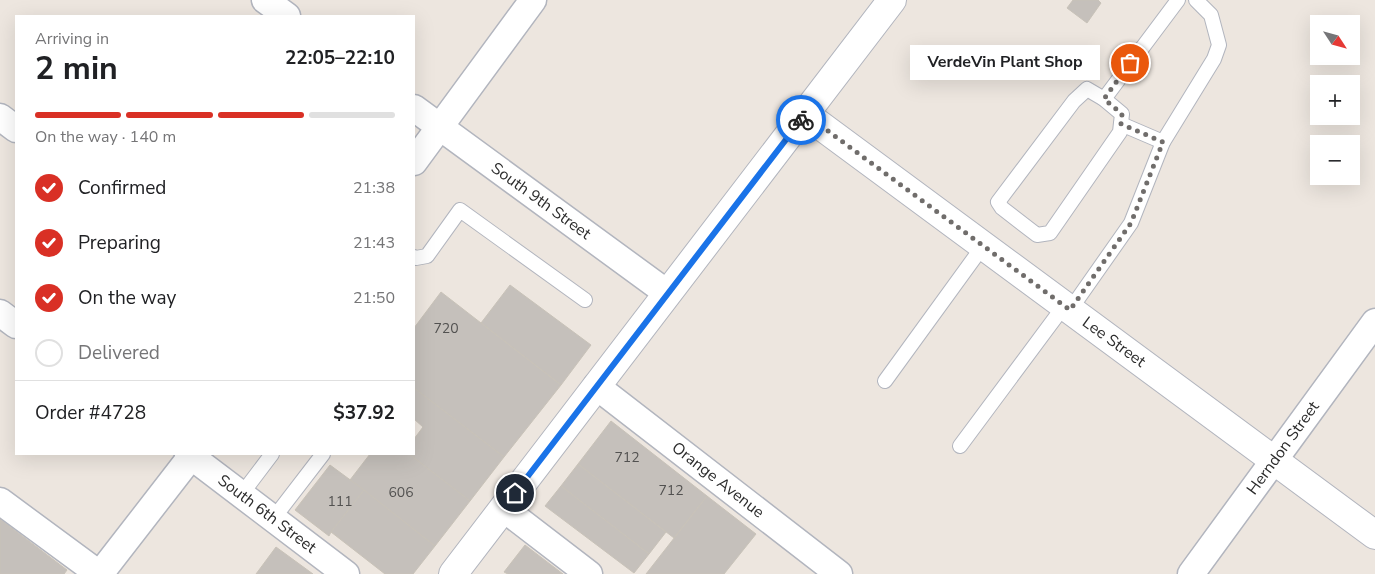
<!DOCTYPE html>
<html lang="en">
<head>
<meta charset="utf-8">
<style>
	body { margin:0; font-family:"Nunito Sans",sans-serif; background:#f2f2f2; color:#202124; height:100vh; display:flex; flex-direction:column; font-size:19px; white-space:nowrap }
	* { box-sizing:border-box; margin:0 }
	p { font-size:16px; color:#757577 }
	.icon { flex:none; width:28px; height:28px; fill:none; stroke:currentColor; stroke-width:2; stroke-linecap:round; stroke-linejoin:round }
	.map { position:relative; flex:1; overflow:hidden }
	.details { position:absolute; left:15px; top:15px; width:400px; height:440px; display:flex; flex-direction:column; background:#fff; border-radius:0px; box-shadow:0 5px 20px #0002 }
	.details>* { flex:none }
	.needle { width:32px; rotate:126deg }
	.controls { position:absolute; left:1310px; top:15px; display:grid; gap:10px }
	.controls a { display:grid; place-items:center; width:50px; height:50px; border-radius:0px; background:#fff; box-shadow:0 5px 20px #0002; font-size:25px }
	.pin { position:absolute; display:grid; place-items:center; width:42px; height:42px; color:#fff; margin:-21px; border:2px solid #fff; border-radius:50%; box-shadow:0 1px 5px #0007 }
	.courier { position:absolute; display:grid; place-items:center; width:50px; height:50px; margin:-25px; border:4px solid #1a73e8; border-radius:50%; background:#fff; color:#222; box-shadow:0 1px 6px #0007 }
	.bubble { position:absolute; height:35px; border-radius:0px; background:#fff; box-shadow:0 5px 20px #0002; font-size:16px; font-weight:700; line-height:35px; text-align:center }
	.overview em { font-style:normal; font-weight:700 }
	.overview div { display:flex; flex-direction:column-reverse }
	.overview { display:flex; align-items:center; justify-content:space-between; height:85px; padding:0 20px }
	h1 { font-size:32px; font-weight:700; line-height:38px }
	.bar { display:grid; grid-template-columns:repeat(4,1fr); gap:8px 5px; align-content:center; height:60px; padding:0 20px }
	.bar i { height:6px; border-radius:4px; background:#e0e0e0 }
	.bar .current { background:#d93025 }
	.bar p { grid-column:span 4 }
	.line { display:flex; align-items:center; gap:12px; padding:0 20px; border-top:1px solid #e0e0e0 }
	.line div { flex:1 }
	ol { padding:0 20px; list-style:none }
	li { display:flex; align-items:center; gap:15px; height:55px }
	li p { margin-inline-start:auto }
	li .icon { padding:5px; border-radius:50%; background:#d93025; color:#fff; stroke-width:4 }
	li:last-child { color:#757577 }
	li i { width:28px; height:28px; border:2px solid #e0e0e0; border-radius:50% }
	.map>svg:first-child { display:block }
	.building { fill:#c5c0bb; stroke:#c8c2b8 }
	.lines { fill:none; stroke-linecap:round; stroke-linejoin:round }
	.service-casing { stroke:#b2b5be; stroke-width:16 }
	.minor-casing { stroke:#b2b5be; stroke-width:29 }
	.tertiary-casing { stroke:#b2b5be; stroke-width:30 }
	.secondary-casing { stroke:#b2b5be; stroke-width:30 }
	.service { stroke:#fff; stroke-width:14 }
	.minor { stroke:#fff; stroke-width:26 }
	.tertiary { stroke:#fff; stroke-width:28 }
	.secondary { stroke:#fff; stroke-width:28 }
	.done { stroke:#706d6b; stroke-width:5; stroke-dasharray:0 9 }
	.route { stroke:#1a73e8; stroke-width:6 }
	.labels { text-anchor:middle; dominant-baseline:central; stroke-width:4; stroke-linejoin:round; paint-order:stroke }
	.number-label { font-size:14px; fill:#525150 }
	.street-label { font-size:16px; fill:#2c2c2c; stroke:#fff }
</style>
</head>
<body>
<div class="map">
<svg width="1375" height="574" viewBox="0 0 1375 574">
	<rect width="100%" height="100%" fill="#ede6df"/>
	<g class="building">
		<polygon points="1073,0 1098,0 1101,3 1087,23 1067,8"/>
		<polygon points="510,285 591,345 561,385 481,323"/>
		<polygon points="441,292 561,385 504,457 414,388 414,328"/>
		<polygon points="414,388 504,457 470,501 409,454 414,454 414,439 423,427 414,419"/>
		<polygon points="611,421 707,496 674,538 578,464"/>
		<polygon points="370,454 409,454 470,501 435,546 350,480"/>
		<polygon points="578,464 666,532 649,554 561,486"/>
		<polygon points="330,465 364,490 331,532 329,536 295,510"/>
		<polygon points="561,486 649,554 634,573 545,506"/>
		<polygon points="364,490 435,546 413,574 385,574 331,532"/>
		<polygon points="707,496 756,534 724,574 646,574"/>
		<polygon points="0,519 67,570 64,574 0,574"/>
		<polygon points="525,545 563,574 508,574 504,572"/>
		<polygon points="276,547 313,574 256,574"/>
	</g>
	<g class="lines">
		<g class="service-casing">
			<g id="service">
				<polygon points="1087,89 1104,99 1122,114 1120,132 1050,233 1037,235 1002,208 998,202 1074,101"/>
				<polyline points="1104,99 1178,0"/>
				<polyline points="1121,124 1163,142"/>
				<polyline points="414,257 416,258 427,256 460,210 585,300"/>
				<polyline points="1070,310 1131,223 1163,142 1214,59 1219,45 1211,15 1196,0"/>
				<polyline points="885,381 983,246"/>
				<polyline points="960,446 1064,306"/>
				<polyline points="241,495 272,454"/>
				<polyline points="273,519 323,454"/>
			</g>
		</g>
		<g class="minor-casing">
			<g id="minor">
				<polyline points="265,0 287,16"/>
				<polyline points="414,108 667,293"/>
				<polyline points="0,117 16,129"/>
				<polyline points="414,162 533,0"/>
				<polyline points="0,313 16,325"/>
				<polyline points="596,386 839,574"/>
				<polyline points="188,454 346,574"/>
				<polyline points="0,501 99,574"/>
				<polyline points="503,508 589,574"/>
				<polyline points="100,574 193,454"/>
				<polyline points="1191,574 1375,322"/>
			</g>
		</g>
		<g class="tertiary-casing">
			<polyline id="tertiary" points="805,114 1375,535"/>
		</g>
		<g class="secondary-casing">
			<polyline id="secondary" points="453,574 892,0"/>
		</g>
		<use href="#service" class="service"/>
		<use href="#minor" class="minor"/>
		<use href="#tertiary" class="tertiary"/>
		<use href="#secondary" class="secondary"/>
	</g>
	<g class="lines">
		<polyline class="done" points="801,120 805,114 1070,310 1131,223 1163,142 1121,124 1122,114 1104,99 1130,63"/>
		<polyline class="route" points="515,493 801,120"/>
	</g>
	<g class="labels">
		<g class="number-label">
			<text x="446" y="328">720</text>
			<text x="627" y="457">712</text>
			<text x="671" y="490">712</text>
			<text x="401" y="492">606</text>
			<text x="340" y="501">111</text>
		</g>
		<g class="street-label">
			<text transform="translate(541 201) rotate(36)">South 9th Street</text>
			<text transform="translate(1114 342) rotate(36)">Lee Street</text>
			<text transform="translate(1283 448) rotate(-54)">Herndon Street</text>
			<text transform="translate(718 480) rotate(38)">Orange Avenue</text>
			<text transform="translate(267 514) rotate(37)">South 6th Street</text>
		</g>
	</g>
</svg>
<div class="controls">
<a><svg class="needle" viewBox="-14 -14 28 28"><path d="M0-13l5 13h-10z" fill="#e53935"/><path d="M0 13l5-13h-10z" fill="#757577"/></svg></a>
<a>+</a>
<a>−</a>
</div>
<div class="pin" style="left:1130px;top:63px;background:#ea580c"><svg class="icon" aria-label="bag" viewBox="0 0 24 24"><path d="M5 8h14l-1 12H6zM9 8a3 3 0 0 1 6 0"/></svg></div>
<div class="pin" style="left:515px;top:493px;background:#1f2937"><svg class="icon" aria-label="home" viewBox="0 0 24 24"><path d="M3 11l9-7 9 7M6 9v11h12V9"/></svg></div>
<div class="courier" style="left:801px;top:120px"><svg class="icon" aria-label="bike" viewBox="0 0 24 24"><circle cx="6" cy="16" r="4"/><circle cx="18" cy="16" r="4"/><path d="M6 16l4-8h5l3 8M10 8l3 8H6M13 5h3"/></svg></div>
<div class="bubble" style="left:910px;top:45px;width:190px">VerdeVin Plant Shop</div>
<section class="details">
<div class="overview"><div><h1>2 min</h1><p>Arriving in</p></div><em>22:05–22:10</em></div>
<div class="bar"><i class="current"></i><i class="current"></i><i class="current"></i><i></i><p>On the way · 140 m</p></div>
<ol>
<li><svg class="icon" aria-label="check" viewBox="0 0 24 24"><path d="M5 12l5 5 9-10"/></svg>Confirmed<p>21:38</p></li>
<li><svg class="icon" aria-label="check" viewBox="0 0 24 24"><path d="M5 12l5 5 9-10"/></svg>Preparing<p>21:43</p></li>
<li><svg class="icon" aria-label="check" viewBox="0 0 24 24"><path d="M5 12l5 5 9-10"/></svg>On the way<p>21:50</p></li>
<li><i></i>Delivered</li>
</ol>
<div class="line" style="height:65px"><div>Order #4728</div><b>$37.92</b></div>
</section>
</div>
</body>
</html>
